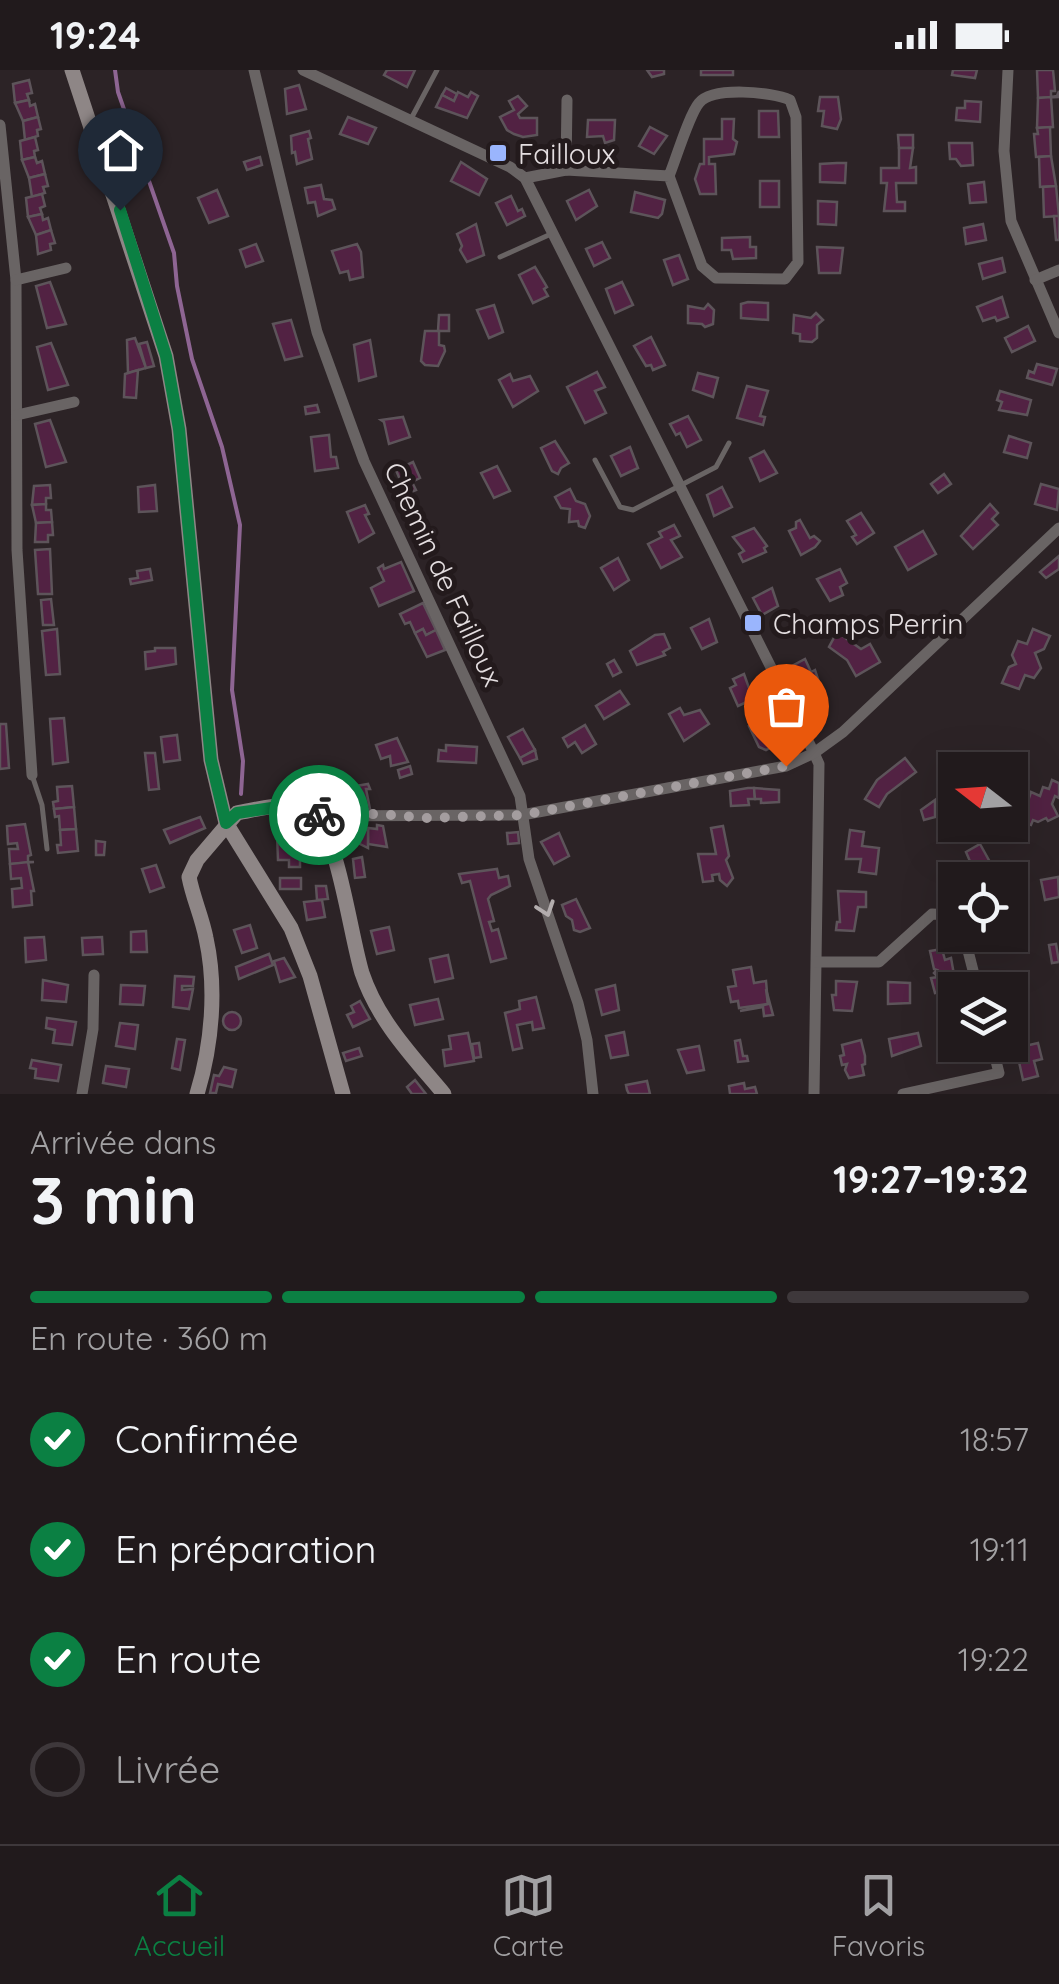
<!DOCTYPE html>
<html lang="fr">
<head>
<meta charset="utf-8">
<style>
	body { margin:0; font-family:Quicksand,sans-serif; background:#2d2729; color:#f1f3f6; height:100vh; display:flex; flex-direction:column; font-size:38px; white-space:nowrap }
	* { box-sizing:border-box; margin:0 }
	p { font-size:32px; color:#a2a1a3 }
	.icon { flex:none; width:55px; height:55px; fill:none; stroke:currentColor; stroke-width:2; stroke-linecap:round; stroke-linejoin:round }
	.map { position:relative; height:1024px; overflow:hidden }
	.sheet { display:flex; flex-direction:column; background:#211a1c; flex:1 }
	.sheet>* { flex:none }
	.needle { width:65px; rotate:287deg }
	.controls { position:absolute; left:938px; top:682px; display:grid; gap:20px }
	.controls a { display:grid; place-items:center; width:90px; height:90px; border-radius:0px; background:#211a1c; box-shadow:0 10px 40px #0002,0 0 0 2px #3e383b; font-size:50px }
	.pin { position:absolute; display:grid; place-items:center; width:85px; height:85px; color:#fff; margin:-102px -42px; border-radius:50% 50% 50% 0; rotate:-45deg; box-shadow:0 0 10px #0007 }
	.pin .icon { rotate:45deg }
	.courier { position:absolute; display:grid; place-items:center; width:100px; height:100px; margin:-50px; border:8px solid #0b8043; border-radius:50%; background:#fff; color:#222; box-shadow:0 2px 12px #0007 }
	.overview em { font-style:normal; font-weight:700 }
	.overview div { display:flex; flex-direction:column-reverse }
	.overview { display:flex; align-items:center; justify-content:space-between; height:170px; padding:0 30px }
	h1 { font-size:65px; font-weight:700; line-height:75px }
	.bar { display:grid; grid-template-columns:repeat(4,1fr); gap:15px 10px; align-content:center; height:120px; padding:0 30px }
	.bar i { height:12px; border-radius:8px; background:#3e383b }
	.bar .on { background:#0b8043 }
	.bar p { grid-column:span 4 }
	ol { padding:0 30px; list-style:none }
	li { display:flex; align-items:center; gap:30px; height:110px }
	li p { margin-inline-start:auto }
	li .icon { padding:10px; border-radius:50%; background:#0b8043; color:#fff; stroke-width:4 }
	li:last-child { color:#a2a1a3 }
	li i { width:55px; height:55px; border:5px solid #3e383b; border-radius:50% }
	.status { display:flex; justify-content:space-between; align-items:center; height:70px; padding:0 50px; background:#211a1c; direction:ltr }
	.status svg { height:28px; fill:currentColor }
	.tabs { display:flex; justify-content:space-around; align-items:center; height:140px; border-top:2px solid #3e383b; background:#211a1c; font-size:28px; color:#a2a1a3 }
	.tabs a { display:grid; justify-items:center; gap:5px }
	.tabs .on { color:#0b8043 }
	.map>svg:first-child { display:block }
	.lines { fill:none; stroke-linecap:round; stroke-linejoin:round }
	.stream { stroke:#8e6593; stroke-width:4 }
	.building { fill:#522243; stroke:#5d545a; stroke-width:2.5 }
	.lane { stroke:#696464; stroke-width:5 }
	.street { stroke:#696464; stroke-width:11 }
	.secondary { stroke:#8e8686; stroke-width:15 }
	.oneway { stroke:#b3adae }
	.done { stroke:#a49d9f; stroke-width:10; stroke-dasharray:0 18 }
	.route { stroke:#0b8043; stroke-width:12 }
	.poi-dot { fill:#9ab5fd; stroke:#231a1c; stroke-width:4 }
	.labels { text-anchor:middle; dominant-baseline:central; stroke-width:10; stroke-linejoin:round; paint-order:stroke }
	.poi-label { font-size:28px; fill:#e4dee0; stroke:#231a1c; text-anchor:start }
	.street-label { font-size:28px; fill:#e4dee0; stroke:#231a1c }
</style>
</head>
<body>
<div class="status"><b>19:24</b><svg viewBox="0 0 49 12"><path d="M0 12V9h3v3zM5 12V6h3v6zM10 12V3h3v9zM15 12V0h3v12zM26 1h20v11H26zM47 4h2v5h-2z"/></svg></div>
<div class="map">
<svg width="1059" height="1024" viewBox="0 0 1059 1024">
	<rect width="100%" height="100%" fill="#2c2326"/>
	<g class="lines">
		<polyline class="stream" points="115,0 118,22 174,183 177,216 192,289 222,377 240,455 232,620 243,691 241,724"/>
	</g>
	<g class="building">
		<polygon points="387,0 415,0 407,17 384,5"/>
		<polygon points="647,0 664,0 664,4 652,7"/>
		<rect x="701" y="0" width="32" height="5"/>
		<polygon points="953,0 977,0 975,8 952,5"/>
		<polygon points="1037,0 1053,0 1055,21 1051,21 1051,27 1057,26 1059,21 1059,27 1038,28"/>
		<polygon points="29,10 32,23 27,24 29,30 15,33 13,14"/>
		<polygon points="299,15 306,39 287,44 285,19"/>
		<polygon points="446,18 457,24 454,31 442,25"/>
		<polygon points="458,22 468,27 471,22 478,26 467,48 436,37 442,25 454,31"/>
		<polygon points="518,26 527,36 518,44 520,48 537,48 537,65 523,67 514,64 507,60 500,47 514,40 509,31"/>
		<polygon points="820,27 838,27 841,49 837,59 822,56 824,41 818,41"/>
		<polygon points="1051,27 1053,57 1037,58 1038,28"/>
		<polygon points="29,30 30,36 35,34 38,47 23,51 15,33"/>
		<polygon points="965,31 981,32 980,52 956,50 957,38 965,38"/>
		<polygon points="759,41 778,41 779,67 759,67"/>
		<polygon points="38,47 41,59 37,60 38,66 25,70 23,51"/>
		<polygon points="348,47 376,58 368,74 340,64"/>
		<polygon points="722,49 734,49 733,69 737,72 734,84 709,87 709,94 715,94 716,124 700,124 695,109 700,94 704,94 704,69 722,69"/>
		<polygon points="588,50 615,50 614,70 605,73 603,66 587,67"/>
		<polygon points="650,57 667,66 654,84 639,76"/>
		<polygon points="1050,57 1051,86 1036,87 1034,64 1038,64 1037,58"/>
		<polygon points="309,61 311,68 308,69 312,89 297,94 295,82 292,83 291,66"/>
		<polygon points="898,65 913,65 913,78 899,78"/>
		<polygon points="35,67 38,80 34,81 35,87 22,90 20,71"/>
		<polygon points="949,73 972,73 973,95 961,96 956,89 950,89"/>
		<polygon points="899,78 913,78 910,98 916,97 916,113 896,113 897,132 905,132 905,141 884,141 887,113 881,113 881,98 899,98"/>
		<polygon points="1051,86 1056,116 1040,117 1039,87"/>
		<polygon points="35,87 37,93 42,91 45,104 29,108 22,90"/>
		<polygon points="260,87 262,95 247,100 244,92"/>
		<polygon points="461,92 487,109 479,125 451,111"/>
		<polygon points="837,93 846,93 845,113 820,112 820,94"/>
		<polygon points="45,104 48,116 43,117 45,123 32,127 29,108"/>
		<rect x="760" y="111" width="19" height="26"/>
		<polygon points="984,112 986,132 970,133 968,114"/>
		<polygon points="321,115 324,129 332,130 335,139 318,146 315,132 308,133 305,118"/>
		<polygon points="1056,116 1059,146 1044,147 1043,117"/>
		<polygon points="217,120 228,146 209,153 198,128"/>
		<polygon points="589,120 597,136 576,150 567,131"/>
		<polygon points="635,122 665,130 662,144 658,148 631,142"/>
		<polygon points="42,124 45,136 40,138 42,144 28,147 26,128"/>
		<polygon points="511,126 518,141 522,139 525,146 507,155 496,133"/>
		<polygon points="818,131 837,132 836,155 818,154"/>
		<polygon points="42,144 43,150 48,148 51,160 36,165 28,147"/>
		<polygon points="1054,146 1059,146 1059,170 1056,170"/>
		<polygon points="476,154 484,185 467,192 460,180 462,176 457,164"/>
		<polygon points="983,154 986,170 966,174 964,158"/>
		<polygon points="51,160 55,173 50,174 51,180 38,184 36,165"/>
		<polygon points="750,167 750,177 756,177 756,188 733,189 731,180 722,180 722,168"/>
		<polygon points="602,172 610,188 594,196 586,179"/>
		<polygon points="256,174 263,191 246,197 240,180"/>
		<polygon points="357,174 361,182 363,207 350,210 348,201 340,203 332,181"/>
		<polygon points="817,177 843,178 840,203 819,203"/>
		<polygon points="679,185 688,209 673,215 664,190"/>
		<polygon points="1002,188 1005,202 983,209 979,194"/>
		<polygon points="535,197 547,217 544,219 548,226 533,233 519,205"/>
		<polygon points="50,212 66,254 47,258 36,216"/>
		<polygon points="622,212 633,235 615,243 606,219"/>
		<polygon points="1002,227 1008,247 997,251 995,247 983,251 977,237"/>
		<polygon points="748,232 768,233 768,250 741,248 741,234"/>
		<polygon points="708,234 714,240 713,254 705,257 702,254 688,253 688,236 704,239"/>
		<polygon points="494,235 503,262 489,268 477,240"/>
		<polygon points="816,243 823,250 817,255 817,268 812,272 800,271 800,264 793,263 794,245 811,248"/>
		<polygon points="439,245 449,245 449,261 438,261"/>
		<polygon points="291,250 302,286 285,290 273,254"/>
		<polygon points="1028,256 1035,271 1012,282 1005,268"/>
		<polygon points="425,261 439,261 439,275 444,276 445,281 438,296 425,295 421,291"/>
		<polygon points="651,267 665,295 653,300 651,295 646,296 634,276"/>
		<polygon points="135,268 146,298 128,303 127,270"/>
		<polygon points="370,270 376,306 359,311 354,275"/>
		<polygon points="147,272 154,296 146,298 139,274"/>
		<polygon points="51,273 68,315 48,320 37,277"/>
		<polygon points="1037,294 1057,299 1052,315 1027,308 1029,301 1034,303"/>
		<polygon points="138,300 136,328 124,327 125,304"/>
		<polygon points="597,302 605,317 595,321 606,343 585,353 567,317"/>
		<polygon points="698,303 718,308 713,327 693,320"/>
		<polygon points="510,304 513,311 530,306 538,321 513,337 499,310"/>
		<polygon points="747,316 768,321 760,346 765,347 763,355 737,348"/>
		<polygon points="1000,321 1031,330 1027,345 999,340 1002,332 997,330"/>
		<polygon points="317,335 319,342 306,344 305,337"/>
		<polygon points="688,346 701,370 687,377 680,363 676,365 670,354"/>
		<polygon points="403,347 410,367 389,374 384,352 381,350"/>
		<polygon points="50,350 66,392 46,397 35,354"/>
		<polygon points="329,365 331,387 336,387 338,398 315,401 311,367"/>
		<polygon points="1009,366 1031,373 1027,388 1004,382"/>
		<polygon points="555,371 569,393 561,398 558,404 552,401 541,378"/>
		<polygon points="630,377 638,398 621,406 611,386"/>
		<polygon points="764,381 777,403 760,411 750,388"/>
		<polygon points="413,392 420,408 412,412 416,420 406,424 396,400"/>
		<polygon points="497,396 510,421 494,428 481,403"/>
		<polygon points="944,404 951,414 938,423 931,414"/>
		<polygon points="1041,414 1059,419 1057,440 1035,434"/>
		<polygon points="50,415 51,428 46,428 46,434 32,435 34,416"/>
		<polygon points="155,415 157,441 139,442 138,417"/>
		<polygon points="722,417 732,437 714,446 707,425"/>
		<polygon points="570,419 576,431 585,434 590,446 585,458 579,456 578,451 569,452 570,439 561,438 555,427"/>
		<polygon points="46,434 46,440 51,440 52,452 36,453 32,435"/>
		<polygon points="990,434 998,443 992,449 998,455 973,479 961,466"/>
		<polygon points="365,435 369,444 365,445 374,463 359,472 347,442"/>
		<polygon points="420,443 424,454 417,457 412,446"/>
		<polygon points="861,443 874,463 857,474 852,467 856,465 847,451"/>
		<polygon points="800,450 810,468 814,466 820,471 815,477 801,485 789,461 796,458 796,452"/>
		<polygon points="52,452 53,465 48,465 48,472 35,472 36,453"/>
		<polygon points="674,455 680,466 671,470 682,487 661,498 648,474 662,467 659,462"/>
		<polygon points="754,458 767,476 764,478 766,482 743,492 739,484 744,481 733,467"/>
		<polygon points="923,461 936,484 908,500 895,477"/>
		<polygon points="50,479 52,524 38,524 35,480"/>
		<polygon points="1059,486 1059,499 1046,508 1040,502"/>
		<polygon points="618,488 629,510 614,520 601,498"/>
		<polygon points="401,492 414,521 379,536 371,518 384,511 378,498 383,495 384,499"/>
		<polygon points="150,499 152,510 131,514 130,509 138,508 137,501"/>
		<polygon points="840,499 847,513 840,517 843,525 830,531 817,509"/>
		<polygon points="772,518 778,536 762,545 753,528"/>
		<polygon points="51,529 54,555 43,555 41,530"/>
		<polygon points="423,533 436,560 426,565 423,559 415,563 410,552 405,554 400,544"/>
		<polygon points="709,549 717,572 702,579 691,558"/>
		<polygon points="57,559 60,604 46,605 42,561"/>
		<polygon points="423,559 426,565 436,560 445,580 427,587 415,563"/>
		<polygon points="1033,559 1050,566 1044,579 1035,583 1041,598 1034,608 1025,605 1019,619 1002,613 1009,597 1016,594 1012,585 1018,571 1027,574"/>
		<polygon points="837,562 861,579 870,574 880,592 856,606 847,590 829,577"/>
		<polygon points="664,564 670,578 663,582 665,585 637,595 630,581 655,565"/>
		<polygon points="155,578 175,578 176,594 146,599 145,582 155,581"/>
		<polygon points="805,589 811,602 815,600 820,615 804,623 790,597"/>
		<polygon points="614,590 621,602 613,606 607,594"/>
		<polygon points="744,604 753,629 738,636 730,618 736,615 733,609"/>
		<polygon points="620,621 629,634 604,649 596,636"/>
		<polygon points="680,638 684,645 700,640 709,654 684,671 669,644"/>
		<polygon points="767,647 774,670 772,677 766,680 759,677 749,656"/>
		<polygon points="64,648 68,692 53,694 50,649"/>
		<polygon points="0,654 6,654 9,698 0,699"/>
		<polygon points="585,655 596,674 582,683 575,672 568,677 563,668"/>
		<polygon points="523,659 535,680 520,688 508,667"/>
		<polygon points="177,665 180,690 164,692 161,667"/>
		<polygon points="397,668 408,692 391,696 390,686 381,689 376,675"/>
		<polygon points="446,675 477,677 476,693 438,691 439,680 446,681"/>
		<polygon points="535,680 537,689 523,694 520,688"/>
		<polygon points="145,683 155,683 159,719 149,720"/>
		<polygon points="905,688 916,702 887,724 879,737 865,729 877,710"/>
		<polygon points="410,696 412,704 400,708 398,700"/>
		<polygon points="1052,710 1059,713 1059,728 1055,726 1052,734 1058,746 1048,751 1046,748 1038,752 1033,750 1031,755 1021,752 1031,722 1040,726 1043,717 1049,719"/>
		<polygon points="368,714 370,719 366,719 370,739 362,739 361,731 347,733 344,718"/>
		<polygon points="72,716 74,737 54,739 53,732 58,731 57,717"/>
		<polygon points="748,718 754,718 755,729 748,729 749,735 731,736 730,721"/>
		<polygon points="754,718 779,720 779,732 761,733 761,729 755,729"/>
		<polygon points="935,730 935,747 924,750 921,740"/>
		<polygon points="953,732 955,732 955,747 947,749 945,736"/>
		<polygon points="74,737 76,759 60,760 59,746 55,747 54,739"/>
		<polygon points="200,747 205,758 170,773 164,760"/>
		<polygon points="25,754 31,785 28,786 28,792 34,792 10,794 9,779 18,779 17,773 8,774 7,756"/>
		<polygon points="377,755 383,756 387,777 368,774 368,758 377,759"/>
		<polygon points="723,756 729,786 726,790 733,808 727,816 720,810 719,804 712,805 713,811 703,812 698,784 716,784 711,758"/>
		<polygon points="76,759 78,781 58,783 57,775 61,775 60,760"/>
		<polygon points="360,760 368,760 368,778 360,774"/>
		<polygon points="850,760 864,762 862,776 879,778 876,804 859,802 861,789 846,789"/>
		<polygon points="518,762 519,773 508,774 507,763"/>
		<polygon points="277,763 300,763 300,770 305,770 305,779 300,779 300,797 289,797 289,790 278,790"/>
		<polygon points="559,763 569,786 554,794 541,772"/>
		<polygon points="96,771 105,772 104,785 96,785"/>
		<polygon points="980,774 990,792 994,792 998,808 978,810 966,782"/>
		<polygon points="362,787 365,807 355,808 353,789"/>
		<polygon points="28,792 34,821 31,821 32,835 13,837 12,819 22,818 21,808 11,809 10,794"/>
		<polygon points="156,795 164,817 150,822 142,799"/>
		<polygon points="497,799 499,808 508,806 510,816 491,825 488,829 494,851 489,852 492,861 498,859 506,888 491,892 470,811 462,813 459,804"/>
		<polygon points="1058,807 1059,827 1045,830 1041,810"/>
		<rect x="280" y="808" width="21" height="11"/>
		<polygon points="316,816 326,816 328,829 317,830"/>
		<polygon points="838,821 866,822 866,837 858,837 854,861 836,860 837,852 840,852"/>
		<polygon points="576,829 590,858 580,862 574,860 572,850 566,846 562,835"/>
		<polygon points="322,830 325,847 307,850 304,832"/>
		<polygon points="250,855 257,878 242,883 234,860"/>
		<polygon points="389,857 394,880 377,884 371,861"/>
		<polygon points="146,861 147,882 131,882 131,862"/>
		<polygon points="44,867 46,890 26,892 25,868"/>
		<polygon points="102,867 103,884 83,885 82,868"/>
		<polygon points="1056,874 1059,892 1052,893 1049,875"/>
		<polygon points="942,879 945,890 951,888 955,910 945,915 946,921 935,923 931,908 938,907 934,903 937,900 934,899 930,881"/>
		<polygon points="269,884 273,895 239,909 236,897"/>
		<polygon points="448,885 453,908 435,912 430,889"/>
		<polygon points="284,888 295,907 280,912 274,891"/>
		<polygon points="751,897 754,913 766,911 768,934 739,938 738,931 731,932 728,917 736,916 733,900"/>
		<polygon points="175,906 194,907 193,916 182,916 182,920 193,919 189,939 173,937"/>
		<polygon points="43,910 68,915 66,932 42,930"/>
		<polygon points="836,911 857,912 852,941 834,940 832,925 836,925"/>
		<polygon points="888,912 910,913 910,933 888,934"/>
		<polygon points="1018,913 1021,938 1011,940 1010,920 992,918"/>
		<polygon points="121,915 145,916 143,935 120,934"/>
		<polygon points="615,915 619,940 602,945 596,920"/>
		<polygon points="766,919 773,945 764,946 763,937 740,941 768,934"/>
		<polygon points="536,927 544,958 533,960 532,952 517,955 522,978 513,980 505,943 520,939 519,931"/>
		<polygon points="438,929 443,949 415,955 410,935"/>
		<polygon points="360,931 370,949 353,957 347,945 354,942 351,936"/>
		<circle cx="232" cy="951" r="9"/>
		<polygon points="47,948 76,952 72,975 53,973 55,960 46,958"/>
		<polygon points="120,953 138,955 135,979 116,976"/>
		<polygon points="624,962 628,985 611,988 606,966"/>
		<polygon points="468,963 474,991 445,996 443,980 451,979 449,966"/>
		<polygon points="918,963 921,976 892,986 889,969"/>
		<polygon points="177,969 185,970 180,1000 172,998"/>
		<polygon points="740,970 743,986 747,986 748,991 738,992 735,971"/>
		<polygon points="861,970 865,986 865,994 862,995 864,1005 849,1008 845,1000 847,994 842,995 840,986 844,985 842,975"/>
		<polygon points="479,973 481,987 474,988 472,974"/>
		<polygon points="1038,973 1042,989 1034,991 1038,1006 1023,1010 1016,978"/>
		<polygon points="699,976 704,1000 687,1003 678,980"/>
		<polygon points="359,978 362,986 346,991 343,983"/>
		<polygon points="32,990 61,995 58,1011 35,1008 36,999 30,998"/>
		<polygon points="106,996 129,999 126,1017 103,1013"/>
		<polygon points="224,997 236,1000 232,1017 218,1014 216,1023 210,1023 214,1005 219,1006"/>
		<polygon points="415,1010 426,1024 412,1024 407,1017"/>
		<polygon points="647,1011 650,1024 629,1024 627,1020 626,1015"/>
		<polygon points="744,1013 745,1019 755,1017 757,1024 730,1024 729,1016"/>
	</g>
	<g class="lines">
		<g class="lane">
			<polyline points="412,47 437,0"/>
			<polyline points="500,187 551,164"/>
			<polyline points="595,390 620,437 633,440 716,397 729,373"/>
			<polyline points="32,705 42,735 47,779"/>
		</g>
		<g class="street">
			<polyline points="254,0 317,262 364,391 520,726 529,789 578,933 587,970 593,1024"/>
			<polyline points="303,0 510,97 525,108 814,683 819,694 814,1024"/>
			<polyline points="1008,0 1004,81 1011,151 1059,263"/>
			<polyline points="0,55 16,210 17,480 32,705"/>
			<polyline points="566,100 567,30"/>
			<path d="M 525,108 L 566,100 L 669,106 C 676,89 689,45 699,33 C 713,16 772,22 790,30 L 796,47 L 798,192 L 785,209 L 716,208 L 702,196 L 669,106"/>
			<polyline points="16,210 66,198"/>
			<polyline points="1035,210 1059,200"/>
			<polyline points="17,345 74,332"/>
			<polyline points="316,746 522,745 786,696 814,683 843,662 1059,458"/>
			<polyline points="964,865 978,920"/>
			<polyline points="817,892 879,892 932,844 955,845"/>
			<polyline points="82,1024 93,959 94,905"/>
			<polyline points="903,1024 999,1003 992,975"/>
		</g>
		<g class="secondary">
			<polyline points="72,0 166,286 179,359 211,690 226,753 291,858 310,906 343,1024"/>
			<path d="M 197,1024 C 212,975 217,918 206,868 C 202,847 193,828 189,807 L 197,790 L 237,743 C 261,739 298,726 317,748 C 339,774 351,867 362,903 C 378,951 413,987 444,1024"/>
		</g>
	</g>
	<defs><path id="oneway-chevron" d="M-2-3.5L2.5 0L-2 3.5" fill="none" stroke-width="1.6" stroke-linecap="round" stroke-linejoin="round" transform="scale(2.5)"/></defs>
	<use class="oneway" href="#oneway-chevron" transform="translate(546 839) rotate(71)"/>
	<g class="lines">
		<polyline class="done" points="319,745 380,744 427,748 522,745 786,696"/>
		<polyline class="route" points="120,140 166,286 179,359 211,690 226,753 237,743 292,735 319,745"/>
	</g>
	<g class="poi-dot">
		<rect x="488" y="73" width="20" height="20" rx="5"/>
		<rect x="743" y="543" width="20" height="20" rx="5"/>
	</g>
	<g class="labels">
		<g class="poi-label">
			<text x="518" y="83">Failloux</text>
			<text x="773" y="553">Champs Perrin</text>
		</g>
		<g class="street-label">
			<text transform="translate(444 504) rotate(65)">Chemin de Failloux</text>
		</g>
	</g>
</svg>
<div class="controls">
<a><svg class="needle" viewBox="-14 -14 28 28"><path d="M0-13l5 13h-10z" fill="#e53935"/><path d="M0 13l5-13h-10z" fill="#a2a1a3"/></svg></a>
<a><svg class="icon" aria-label="locate" viewBox="0 0 24 24"><circle cx="12" cy="12" r="6"/><path d="M12 2v4M12 18v4M2 12h4M18 12h4"/></svg></a>
<a><svg class="icon" aria-label="layers" viewBox="0 0 24 24"><path d="M12 4l9 5-9 5-9-5zM3 14l9 5 9-5"/></svg></a>
</div>
<div class="pin" style="left:786px;top:696px;background:#ea580c"><svg class="icon" aria-label="bag" viewBox="0 0 24 24"><path d="M5 8h14l-1 12H6zM9 8a3 3 0 0 1 6 0"/></svg></div>
<div class="pin" style="left:120px;top:140px;background:#1f2937"><svg class="icon" aria-label="home" viewBox="0 0 24 24"><path d="M3 11l9-7 9 7M6 9v11h12V9"/></svg></div>
<div class="courier" style="left:319px;top:745px"><svg class="icon" aria-label="bike" viewBox="0 0 24 24"><circle cx="6" cy="16" r="4"/><circle cx="18" cy="16" r="4"/><path d="M6 16l4-8h5l3 8M10 8l3 8H6M13 5h3"/></svg></div>
</div>
<section class="sheet">
<div class="overview"><div><h1>3 min</h1><p>Arrivée dans</p></div><em>19:27–19:32</em></div>
<div class="bar"><i class="on"></i><i class="on"></i><i class="on"></i><i></i><p>En route · 360 m</p></div>
<ol>
<li><svg class="icon" aria-label="check" viewBox="0 0 24 24"><path d="M5 12l5 5 9-10"/></svg>Confirmée<p>18:57</p></li>
<li><svg class="icon" aria-label="check" viewBox="0 0 24 24"><path d="M5 12l5 5 9-10"/></svg>En préparation<p>19:11</p></li>
<li><svg class="icon" aria-label="check" viewBox="0 0 24 24"><path d="M5 12l5 5 9-10"/></svg>En route<p>19:22</p></li>
<li><i></i>Livrée</li>
</ol>
</section>
<nav class="tabs">
<a class="on"><svg class="icon" aria-label="home" viewBox="0 0 24 24"><path d="M3 11l9-7 9 7M6 9v11h12V9"/></svg>Accueil</a>
<a><svg class="icon" aria-label="map" viewBox="0 0 24 24"><path d="M3 6l6-2 6 2 6-2v14l-6 2-6-2-6 2zM9 4v14M15 6v14"/></svg>Carte</a>
<a><svg class="icon" aria-label="saved" viewBox="0 0 24 24"><path d="M7 4h10v16l-5-4-5 4z"/></svg>Favoris</a>
</nav>
</body>
</html>
